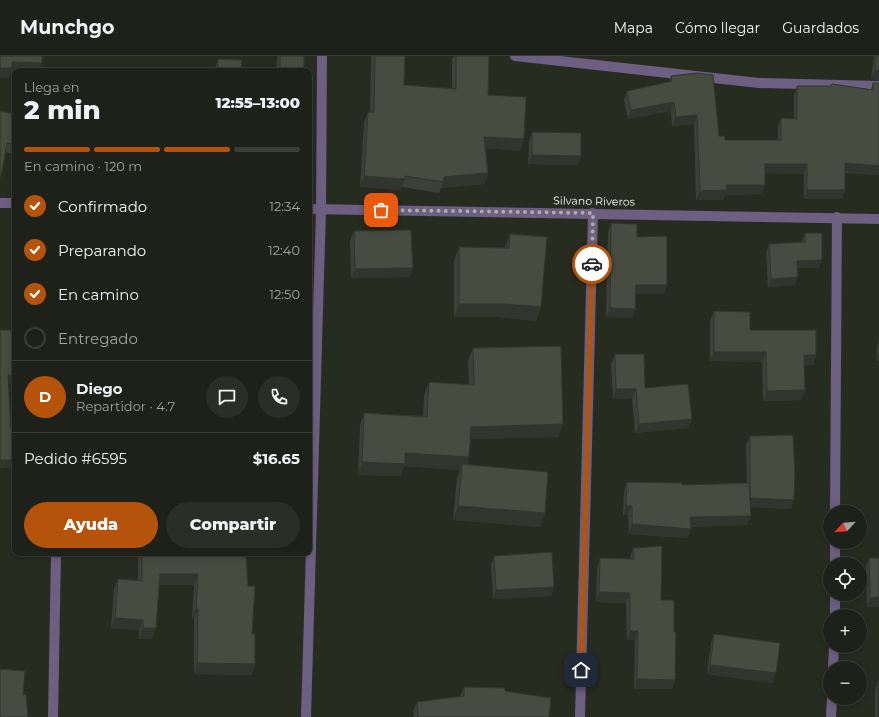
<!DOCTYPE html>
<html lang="es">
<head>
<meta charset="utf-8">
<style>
	body { margin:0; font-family:Montserrat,sans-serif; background:#2a2e26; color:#f1f3f6; height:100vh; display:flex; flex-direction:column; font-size:15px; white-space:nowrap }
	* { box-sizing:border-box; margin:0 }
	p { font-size:13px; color:#a0a3a2 }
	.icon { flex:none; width:22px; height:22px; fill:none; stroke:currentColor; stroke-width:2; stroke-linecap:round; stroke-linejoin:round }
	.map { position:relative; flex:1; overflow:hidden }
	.details { position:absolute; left:12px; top:12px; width:300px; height:488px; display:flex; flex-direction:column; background:#1d2119; border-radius:8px; box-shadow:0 2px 6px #0003,0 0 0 1px #3b3e38 }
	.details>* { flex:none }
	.needle { width:26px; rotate:244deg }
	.controls { position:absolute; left:823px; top:449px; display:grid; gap:8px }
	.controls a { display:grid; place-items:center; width:44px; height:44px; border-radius:50%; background:#1d2119; box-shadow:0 2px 6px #0003,0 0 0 1px #3b3e38; font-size:20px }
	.pin { position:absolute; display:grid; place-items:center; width:34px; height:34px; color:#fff; margin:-17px; border-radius:8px; box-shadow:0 2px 6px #0006 }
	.courier { position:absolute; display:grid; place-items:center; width:40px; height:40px; margin:-20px; border:3px solid #b45309; border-radius:50%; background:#fff; color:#222; box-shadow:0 1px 5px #0007 }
	.overview em { font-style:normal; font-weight:800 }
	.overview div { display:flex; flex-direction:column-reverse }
	.overview { display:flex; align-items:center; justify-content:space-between; height:68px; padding:0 12px }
	h1 { font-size:26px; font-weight:800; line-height:30px }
	.bar { display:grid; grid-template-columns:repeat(4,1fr); gap:6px 4px; align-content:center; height:48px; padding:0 12px }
	.bar i { height:5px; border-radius:3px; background:#3b3e38 }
	.bar .current { background:#b45309 }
	.bar p { grid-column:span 4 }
	.line { display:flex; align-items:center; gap:10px; padding:0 12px; border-top:1px solid #3b3e38 }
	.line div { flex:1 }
	.round { display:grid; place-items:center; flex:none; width:42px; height:42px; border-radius:21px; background:#2a2e26 }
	ol { padding:0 12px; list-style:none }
	li { display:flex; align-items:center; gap:12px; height:44px }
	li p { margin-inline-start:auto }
	li .icon { padding:4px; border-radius:50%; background:#b45309; color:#fff; stroke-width:4 }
	li:last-child { color:#a0a3a2 }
	li i { width:22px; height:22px; border:2px solid #3b3e38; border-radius:50% }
	.action { display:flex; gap:8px; margin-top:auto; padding:8px 12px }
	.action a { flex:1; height:46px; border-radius:24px; background:#b45309; color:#fff; font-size:16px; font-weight:800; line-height:46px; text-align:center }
	.action a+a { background:#2a2e26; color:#f1f3f6 }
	header { display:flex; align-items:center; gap:24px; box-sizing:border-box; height:56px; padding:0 20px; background:#1d2119; border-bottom:1px solid #3b3e38 }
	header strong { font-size:19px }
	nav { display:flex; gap:22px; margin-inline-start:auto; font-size:14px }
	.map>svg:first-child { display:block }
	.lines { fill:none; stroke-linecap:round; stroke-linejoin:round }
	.street { stroke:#6c5f82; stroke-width:10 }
	.wall { fill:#3c4137 }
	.shaded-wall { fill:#31352d }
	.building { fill:#464c40; stroke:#31352d }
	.done { stroke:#aaaea6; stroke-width:4; stroke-dasharray:0 7.2 }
	.route { stroke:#b45309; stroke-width:5 }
	.labels { text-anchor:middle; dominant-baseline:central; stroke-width:3; stroke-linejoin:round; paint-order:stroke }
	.street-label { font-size:11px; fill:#f1f4ed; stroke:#272c21 }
</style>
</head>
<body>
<header>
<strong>Munchgo</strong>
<nav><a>Mapa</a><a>Cómo llegar</a><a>Guardados</a></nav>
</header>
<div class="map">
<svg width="879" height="661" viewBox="0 0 879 661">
	<rect width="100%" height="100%" fill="#272c21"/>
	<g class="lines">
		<g class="street">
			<polyline points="515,0 759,27 879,30"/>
			<polyline points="0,147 15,147"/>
			<polyline points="309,153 879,163"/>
			<polyline points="835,456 837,161"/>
			<polyline points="835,508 835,486"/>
			<polyline points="835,560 835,538"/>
			<polyline points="833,612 834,590"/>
			<polyline points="53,661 56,497"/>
			<polyline points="306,661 321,153 322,0"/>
			<polyline points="580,661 593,157"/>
			<polyline points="831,661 832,642"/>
		</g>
	</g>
	<g class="wall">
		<polygon points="278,0 304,0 304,15 276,15 277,4"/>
		<polygon points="371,0 405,0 404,29 452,32 452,3 454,0 489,0 488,39 524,83 520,95 486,92 488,117 484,128 441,132 439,137 402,131 401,134 360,131 364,67 368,56 370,56"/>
		<polygon points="874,0 879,0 879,24 871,23"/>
		<polygon points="218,3 241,15 215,15 215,13"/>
		<polygon points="671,20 719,80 725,84 778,84 778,71 781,62 794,63 794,39 797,30 871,33 873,27 879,27 879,119 845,117 845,134 842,143 804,143 804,118 765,117 762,138 725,139 723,144 696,144 694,68 672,70 671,55 628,63 624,44 627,35 669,26"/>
		<polygon points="0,55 15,58 15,98 5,96 2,116 0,122"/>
		<polygon points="532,76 581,100 577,109 528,108 529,86"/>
		<polygon points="611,167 637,181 667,229 663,238 636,238 635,253 632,262 606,261 608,177"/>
		<polygon points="354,175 413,212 409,221 351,222 350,185"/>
		<polygon points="805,177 819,212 797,212 795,229 768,231 766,196 769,188 802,186"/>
		<polygon points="510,178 541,251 536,265 499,261 454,261 454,205 459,191 505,192"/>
		<polygon points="714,255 750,274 816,299 813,309 804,309 805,334 801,344 763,345 762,306 710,305 710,265"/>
		<polygon points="879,278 879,305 876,304"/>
		<polygon points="473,292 563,368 558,381 471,383 469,401 467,409 545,457 540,471 453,464 457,422 460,414 404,410 400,420 358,419 360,370 364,357 423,360 424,339 429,326 469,329 468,305"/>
		<polygon points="615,298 645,332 688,372 635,377 632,342 613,343 611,308"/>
		<polygon points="750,380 791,453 750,451 751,460 747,469 690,471 691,473 687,482 629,478 628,459 623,459 624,435 627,426 682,429 747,427 746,389"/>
		<polygon points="633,492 661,544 675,624 672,633 634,633 635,584 627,584 626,547 596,546 597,512 600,502 630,503 630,501"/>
		<polygon points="139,497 246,497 248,530 255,608 251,619 194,618 194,563 192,563 194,529 159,529 156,572 152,583 139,583 139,574 111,572 114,534 118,523 138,524 138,501"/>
		<polygon points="494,500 554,531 551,540 493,543 491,509"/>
		<polygon points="869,502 879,551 867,551 866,511"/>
		<polygon points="714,578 772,627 707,618 711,587"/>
		<polygon points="878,625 879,661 875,661 875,634"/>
		<polygon points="464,631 505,635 549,661 414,661 413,655 417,646 460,640"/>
	</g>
	<g class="shaded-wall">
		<polygon points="12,6 42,7 38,15 15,15 15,16 11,16 9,22 0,22 0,12"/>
		<polygon points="875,14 879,15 879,24 871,23"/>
		<polygon points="674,46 671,55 628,63 631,54"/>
		<polygon points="697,59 694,68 672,70 676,61"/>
		<polygon points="484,81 524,83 520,95 480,92"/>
		<polygon points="532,99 581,100 577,109 528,108"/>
		<polygon points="845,107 879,110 879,119 842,116"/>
		<polygon points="765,108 807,108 804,118 762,117"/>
		<polygon points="488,117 484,128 441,132 443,126 444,121"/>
		<polygon points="364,120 405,123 401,134 360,131"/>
		<polygon points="726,129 765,129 762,138 725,139 723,144 696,144 700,135"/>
		<polygon points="807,134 845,134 842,143 804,143"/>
		<polygon points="822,204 819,212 794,212 797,205"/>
		<polygon points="413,212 409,221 351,222 355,213"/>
		<polygon points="798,221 795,229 768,231 771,223"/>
		<polygon points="636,229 667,229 663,238 632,238"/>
		<polygon points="459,248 504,248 541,251 536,265 499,261 454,261"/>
		<polygon points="610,252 635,253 632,262 606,261"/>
		<polygon points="879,295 879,305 876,304"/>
		<polygon points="714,296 766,296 762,306 710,305"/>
		<polygon points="804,299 816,299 813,309 800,309"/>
		<polygon points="8,319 15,319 15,328 5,328"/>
		<polygon points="616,333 636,333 632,342 613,343"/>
		<polygon points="805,334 801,344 763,345 767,335"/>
		<polygon points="692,363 688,372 635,377 639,368"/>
		<polygon points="563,368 558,381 467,383 471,371"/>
		<polygon points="405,397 469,401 465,414 462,408 460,414 404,410 400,420 358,419 362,406"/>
		<polygon points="0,404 15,404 12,412 0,412"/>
		<polygon points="750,442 794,444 791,453 747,451"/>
		<polygon points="458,450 545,457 540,471 453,464"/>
		<polygon points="626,450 632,450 628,459 623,459"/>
		<polygon points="751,460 747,469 687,471 690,461"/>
		<polygon points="632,468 691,473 687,482 629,478"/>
		<polygon points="160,518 198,518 194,529 156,529"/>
		<polygon points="554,531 551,540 493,543 496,534"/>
		<polygon points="599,536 630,537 626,547 596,546"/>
		<polygon points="879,541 879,551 867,551 870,542"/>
		<polygon points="196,553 198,553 194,563 192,563"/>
		<polygon points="115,562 143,564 139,574 111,572"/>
		<polygon points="143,572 156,572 152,583 139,583"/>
		<polygon points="630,575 638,575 635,584 627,584"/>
		<polygon points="197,607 255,608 251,619 194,618"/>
		<polygon points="710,609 776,617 772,627 707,618"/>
		<polygon points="637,623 675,624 672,633 634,633"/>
	</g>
	<g class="building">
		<polygon points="0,0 42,0 42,7 12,6 12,12 0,12"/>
		<rect x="280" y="0" width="24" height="15"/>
		<polygon points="375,0 405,0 404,29 456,33 456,0 489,0 488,39 526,41 524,83 484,81 488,117 444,121 443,126 405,120 405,123 364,120 368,56 374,56"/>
		<polygon points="876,0 879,0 879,15 875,14"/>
		<polygon points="218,3 242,4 241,15 218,15"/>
		<polygon points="697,17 713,19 719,80 725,80 725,84 781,84 781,62 797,63 797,30 831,30 832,28 873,34 873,27 879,27 879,110 845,107 845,134 807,134 807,108 765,108 765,129 726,129 727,134 700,135 697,59 676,61 674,46 631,54 627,35 672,25 671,20"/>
		<polygon points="0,55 15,58 15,88 7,87 2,116 0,116"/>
		<polygon points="532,76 581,77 581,100 532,99"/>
		<polygon points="611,167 637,168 637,181 667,180 667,229 636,229 635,253 610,252"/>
		<polygon points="411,174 413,212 355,213 354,175"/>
		<polygon points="805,177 822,177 822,204 797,205 798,221 771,223 769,188 805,186"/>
		<polygon points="510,178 547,181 541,251 504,248 459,248 459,191 509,192"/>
		<polygon points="714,255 750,256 750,274 816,274 816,299 804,299 805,334 767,335 766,296 714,296"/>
		<polygon points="0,274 15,274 15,319 8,319 11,371 15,371 15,404 0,404"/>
		<polygon points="561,290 563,368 471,371 469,401 405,397 405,408 362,406 364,357 427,361 429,326 474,329 473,292"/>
		<polygon points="615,298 644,298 645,332 688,328 692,363 639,368 636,333 616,333"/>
		<polygon points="793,379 795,419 794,444 750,442 750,380"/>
		<polygon points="462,408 548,416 545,457 458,450"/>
		<polygon points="627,426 682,427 682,429 749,427 751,460 690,461 691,473 632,468 632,450 626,450"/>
		<polygon points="662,490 661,544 674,544 674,576 676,576 675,624 637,623 638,575 630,575 630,537 599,536 600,502 634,503 633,492"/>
		<polygon points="552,496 554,531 496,534 494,500"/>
		<polygon points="142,497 246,497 248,530 255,530 252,578 255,578 255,608 197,607 198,553 196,553 198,518 160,518 156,572 143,572 143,564 115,562 118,523 142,525"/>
		<polygon points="869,502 879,502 879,541 870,542"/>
		<polygon points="714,578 780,587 776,617 710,609"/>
		<polygon points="0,613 25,615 23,639 26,638 28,661 0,661"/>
		<rect x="878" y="625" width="1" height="36"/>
		<polygon points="464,631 505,632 505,635 551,642 549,661 418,661 417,646 464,640"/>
	</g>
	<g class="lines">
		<polyline class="done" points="381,154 593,157 592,208"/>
		<polyline class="route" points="581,614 592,208"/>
	</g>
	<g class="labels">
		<g class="street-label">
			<text transform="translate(594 145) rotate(1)">Silvano Riveros</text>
		</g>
	</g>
</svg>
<div class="controls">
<a><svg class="needle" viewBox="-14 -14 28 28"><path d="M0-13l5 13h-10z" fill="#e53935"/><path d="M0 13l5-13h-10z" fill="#a0a3a2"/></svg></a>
<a><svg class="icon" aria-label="locate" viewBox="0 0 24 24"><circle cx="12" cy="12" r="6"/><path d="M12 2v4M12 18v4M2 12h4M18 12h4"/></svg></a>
<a>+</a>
<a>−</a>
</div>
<div class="pin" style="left:381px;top:154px;background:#ea580c"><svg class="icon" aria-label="bag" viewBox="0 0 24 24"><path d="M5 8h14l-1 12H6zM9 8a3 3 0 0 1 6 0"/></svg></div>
<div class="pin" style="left:581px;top:614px;background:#1f2937"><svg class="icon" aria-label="home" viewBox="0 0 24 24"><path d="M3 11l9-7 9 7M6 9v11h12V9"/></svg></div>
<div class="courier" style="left:592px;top:208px"><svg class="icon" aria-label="car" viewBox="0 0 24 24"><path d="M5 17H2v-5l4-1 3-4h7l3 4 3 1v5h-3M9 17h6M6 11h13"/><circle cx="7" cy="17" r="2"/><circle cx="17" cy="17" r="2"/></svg></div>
<section class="details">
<div class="overview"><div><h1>2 min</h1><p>Llega en</p></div><em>12:55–13:00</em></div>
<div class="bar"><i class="current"></i><i class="current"></i><i class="current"></i><i></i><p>En camino · 120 m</p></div>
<ol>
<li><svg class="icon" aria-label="check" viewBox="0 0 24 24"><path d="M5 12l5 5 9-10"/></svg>Confirmado<p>12:34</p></li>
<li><svg class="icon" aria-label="check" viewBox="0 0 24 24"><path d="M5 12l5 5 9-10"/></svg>Preparando<p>12:40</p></li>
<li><svg class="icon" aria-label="check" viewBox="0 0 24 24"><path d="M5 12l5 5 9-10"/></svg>En camino<p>12:50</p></li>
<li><i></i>Entregado</li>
</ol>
<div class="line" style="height:72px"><b class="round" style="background:#b45309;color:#fff">D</b><div><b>Diego</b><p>Repartidor · 4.7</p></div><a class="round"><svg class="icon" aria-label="chat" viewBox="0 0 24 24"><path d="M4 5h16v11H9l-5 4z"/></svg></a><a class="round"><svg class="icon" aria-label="phone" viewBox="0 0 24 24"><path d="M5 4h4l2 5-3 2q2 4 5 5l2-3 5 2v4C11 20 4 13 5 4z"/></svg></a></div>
<div class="line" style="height:52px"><div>Pedido #6595</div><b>$16.65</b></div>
<div class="action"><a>Ayuda</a><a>Compartir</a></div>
</section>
</div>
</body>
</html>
